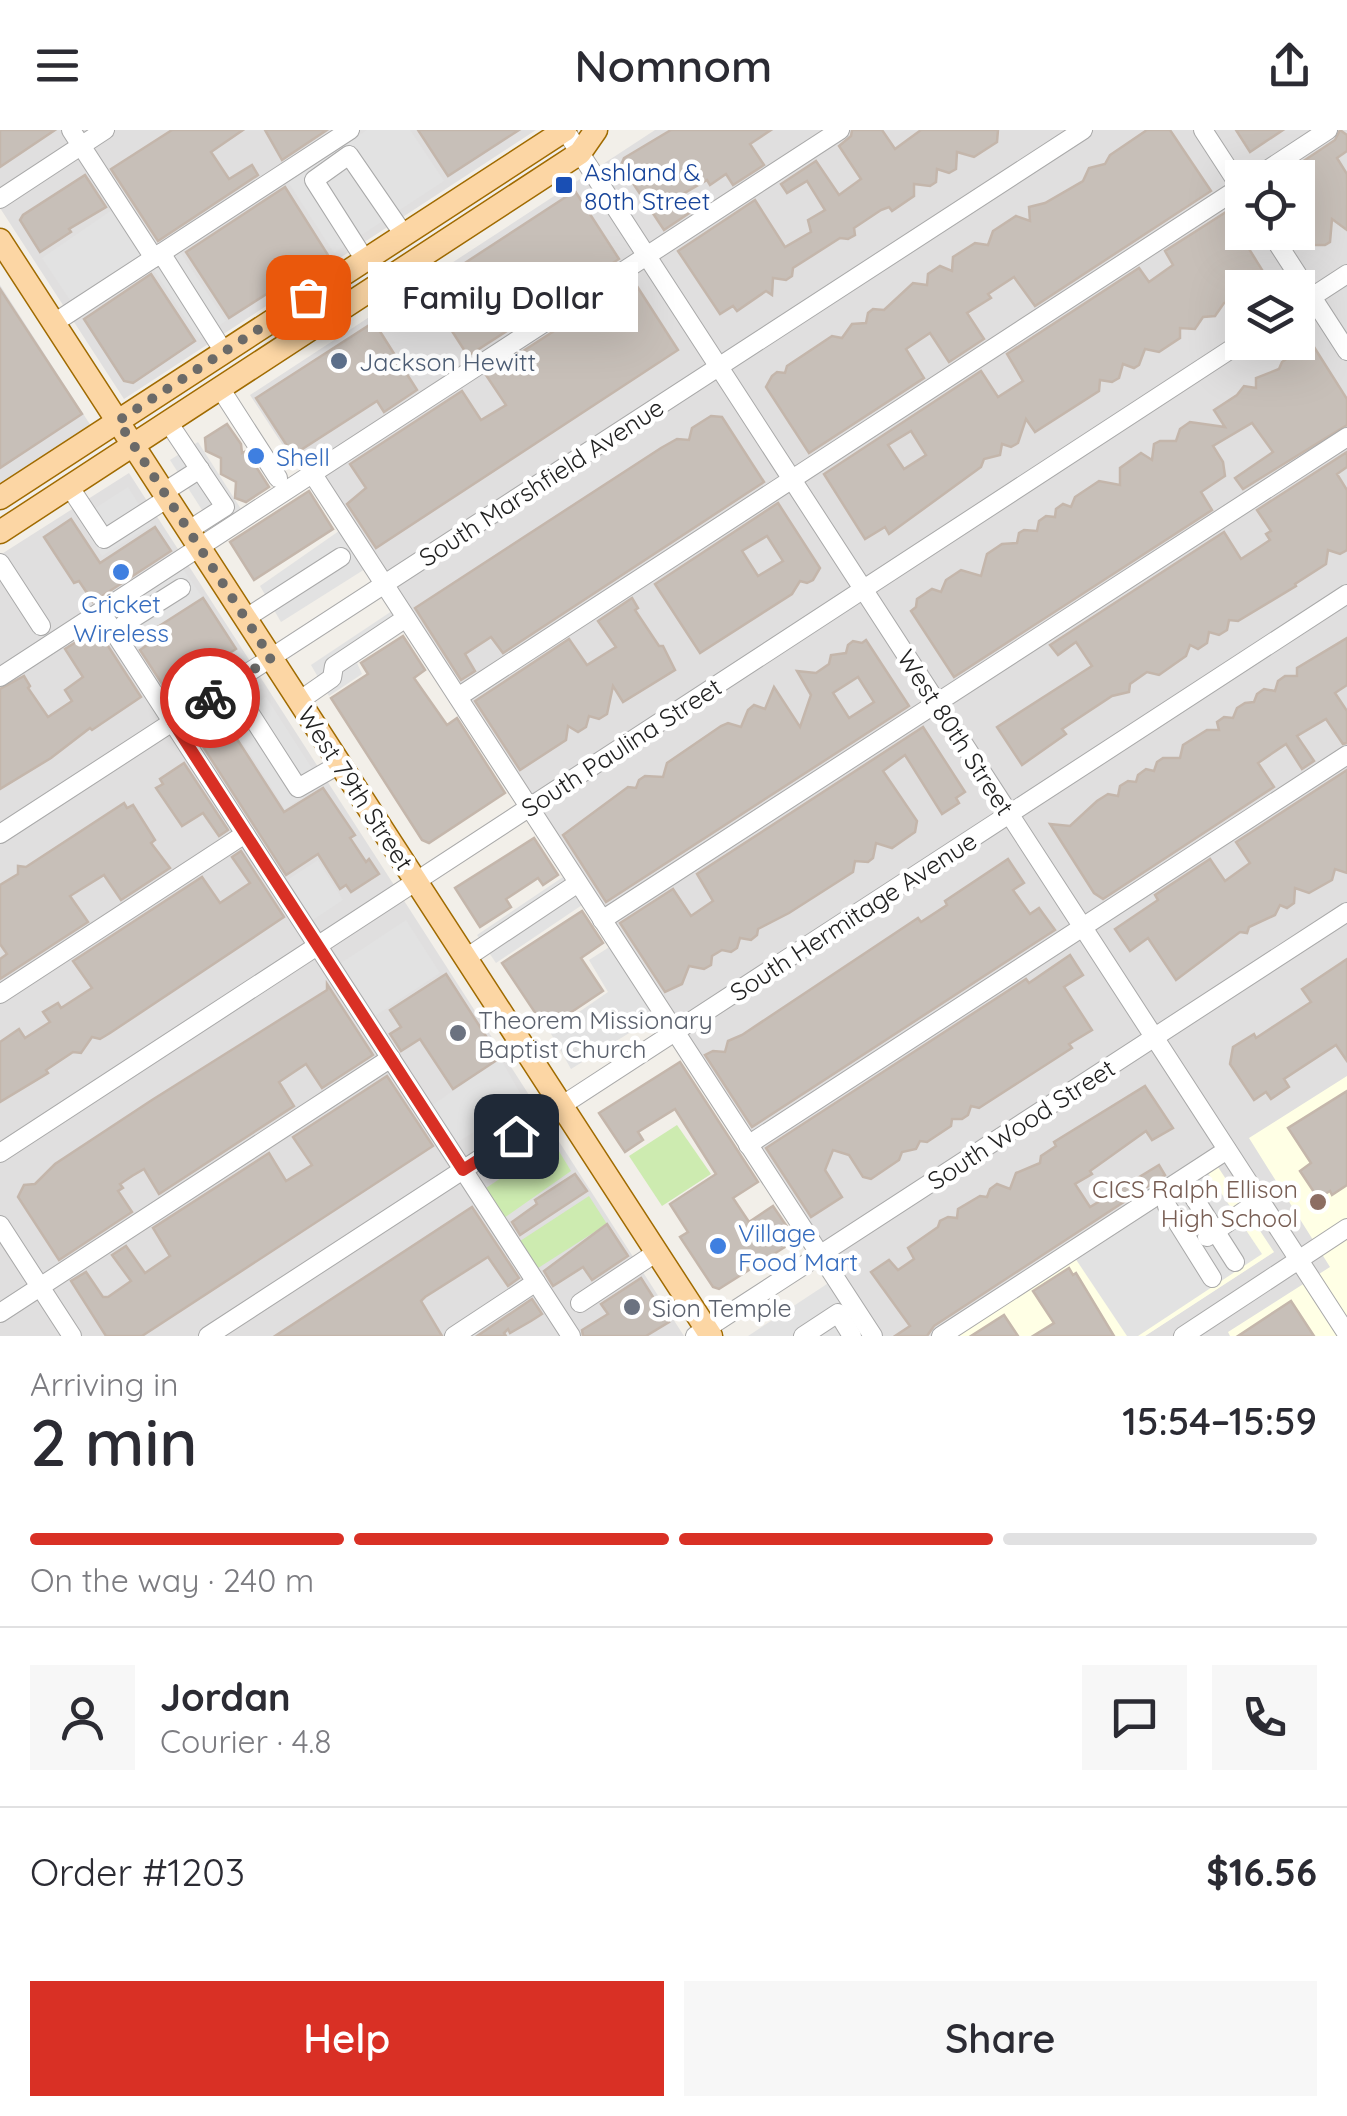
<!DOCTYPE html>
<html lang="en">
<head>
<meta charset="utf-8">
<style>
	body { margin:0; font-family:Quicksand,sans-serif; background:#f7f7f7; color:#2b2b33; height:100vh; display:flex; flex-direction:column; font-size:38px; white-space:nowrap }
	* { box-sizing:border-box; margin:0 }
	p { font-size:32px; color:#7c7c81 }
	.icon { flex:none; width:55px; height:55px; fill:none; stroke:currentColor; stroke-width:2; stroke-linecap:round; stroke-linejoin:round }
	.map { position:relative; height:1206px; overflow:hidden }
	.panel { display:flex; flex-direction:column; background:#fff; flex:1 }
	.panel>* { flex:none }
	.tools { position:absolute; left:1225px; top:30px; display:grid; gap:20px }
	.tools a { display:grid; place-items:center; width:90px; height:90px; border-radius:0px; background:#fff; box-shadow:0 10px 40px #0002; font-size:50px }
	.pin { position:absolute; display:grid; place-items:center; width:85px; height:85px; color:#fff; margin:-42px; border-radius:20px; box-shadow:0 5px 15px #0006 }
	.courier { position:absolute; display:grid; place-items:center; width:100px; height:100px; margin:-50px; border:8px solid #d93025; border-radius:50%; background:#fff; color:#222; box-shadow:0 2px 12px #0007 }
	.bubble { position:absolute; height:70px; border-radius:0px; background:#fff; box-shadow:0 10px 40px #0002; font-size:32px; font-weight:600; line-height:70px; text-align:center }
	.headline em { font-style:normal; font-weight:600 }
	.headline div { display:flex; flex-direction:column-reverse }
	.headline { display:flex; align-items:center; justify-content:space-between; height:170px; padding:0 30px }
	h1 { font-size:65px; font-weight:600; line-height:75px }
	.bar { display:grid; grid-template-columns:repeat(4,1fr); gap:15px 10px; align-content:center; height:120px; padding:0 30px }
	.bar i { height:12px; border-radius:8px; background:#e1e1e2 }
	.bar .selected { background:#d93025 }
	.bar p { grid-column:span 4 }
	.line { display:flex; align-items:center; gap:25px; padding:0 30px; border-top:2px solid #e1e1e2 }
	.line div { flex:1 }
	.round { display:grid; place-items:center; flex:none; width:105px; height:105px; border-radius:0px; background:#f7f7f7 }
	.primary-button { display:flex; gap:20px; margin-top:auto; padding:20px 30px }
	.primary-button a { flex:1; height:115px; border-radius:0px; background:#d93025; color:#fff; font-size:40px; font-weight:600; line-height:115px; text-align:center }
	.primary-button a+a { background:#f7f7f7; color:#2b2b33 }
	header { display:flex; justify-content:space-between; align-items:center; height:130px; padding:0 30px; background:#fff; font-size:45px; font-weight:600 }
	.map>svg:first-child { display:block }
	.residential { fill:#e0dfdf; fill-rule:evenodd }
	.education { fill:#ffffe5 }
	.grass { fill:#cdebb0 }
	.parking { fill:#e2e2e2 }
	.building { fill:#c7bfb8; stroke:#c4b6ab; stroke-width:2.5; fill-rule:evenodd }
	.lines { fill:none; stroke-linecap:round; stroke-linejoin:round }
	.minor-casing { stroke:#a9a9a9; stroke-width:20 }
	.major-casing { stroke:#a06b00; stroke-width:25 }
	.minor { stroke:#fff; stroke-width:18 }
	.major { stroke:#fcd6a4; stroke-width:22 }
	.done { stroke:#6b6a68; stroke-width:10; stroke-dasharray:0 18 }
	.route { stroke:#d93025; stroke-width:12 }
	.transit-dot { fill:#1a4fb4; stroke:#fff; stroke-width:4 }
	.service-dot { fill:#5c6f8a; stroke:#fff; stroke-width:4 }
	.shop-dot { fill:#3f7fe0; stroke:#fff; stroke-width:4 }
	.worship-dot { fill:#6b7280; stroke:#fff; stroke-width:4 }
	.education-dot { fill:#8d6e63; stroke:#fff; stroke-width:4 }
	.labels { text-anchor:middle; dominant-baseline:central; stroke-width:9; stroke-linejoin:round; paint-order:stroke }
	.transit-label { font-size:25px; fill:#164399; stroke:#fff; text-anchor:start }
	.service-label { font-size:25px; fill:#4e5e75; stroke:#fff; text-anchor:start }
	.shop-label { font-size:25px; fill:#366cbe; stroke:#fff; text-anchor:start }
	.street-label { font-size:25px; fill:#222; stroke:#fff }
	.worship-label { font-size:25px; fill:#5b616d; stroke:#fff; text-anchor:start }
	.education-label { font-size:25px; fill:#785e54; stroke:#fff; text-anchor:end }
</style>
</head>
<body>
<header><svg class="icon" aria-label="menu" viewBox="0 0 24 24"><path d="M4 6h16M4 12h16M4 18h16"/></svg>Nomnom<svg class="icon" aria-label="share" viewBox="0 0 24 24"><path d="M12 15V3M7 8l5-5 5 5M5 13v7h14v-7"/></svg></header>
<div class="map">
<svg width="1347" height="1206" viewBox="0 0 1347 1206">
	<rect width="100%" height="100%" fill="#f2efe9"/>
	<g class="residential">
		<polygon points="0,0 536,0 124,269 0,78"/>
		<path d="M 655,0 L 1347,0 L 1347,1206 L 1145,1206 L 1274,1122 L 952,1206 L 866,1206 L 250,265 ZM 1242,48 L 1298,48 L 1298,102 L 1242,102 ZM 1242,158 L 1298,158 L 1298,212 L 1242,212 Z"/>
		<polygon points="0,155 91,296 0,355"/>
		<polygon points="129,343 684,1206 0,1206 0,425"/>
	</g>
	<g class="education">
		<polygon points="1347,946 1347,1206 1230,1206 1228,1202 1330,1137 1249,1008"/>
		<polygon points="1216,1034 1274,1122 1145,1206 952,1206"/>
	</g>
	<g class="grass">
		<polygon points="677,995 711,1044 662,1076 629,1026"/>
		<polygon points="554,1013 571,1041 504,1088 486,1058"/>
		<polygon points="589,1066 607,1094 535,1140 517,1113"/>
	</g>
	<g class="parking">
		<polygon points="367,0 410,0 444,51 334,123 288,52"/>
		<polygon points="112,80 142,125 72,173 42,128"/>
		<polygon points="179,120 226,191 199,209 153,139"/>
		<polygon points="198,312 241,379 213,397 170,330"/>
		<polygon points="128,357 152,395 102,426 78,389"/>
		<polygon points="339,401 365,439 281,492 260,456"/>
		<polygon points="183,439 203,468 131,514 113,486"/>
		<polygon points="392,481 404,502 357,533 362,544 329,566 311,535"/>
		<polygon points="266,567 322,654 285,679 230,592"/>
		<polygon points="318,730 343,770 310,792 284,752"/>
		<polygon points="566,745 585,773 496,833 477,805"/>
		<polygon points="406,790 440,843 372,888 338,835"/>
		<polygon points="611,816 655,887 571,939 550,902 608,862 589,830"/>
		<polygon points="500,928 524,970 455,1014 430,977"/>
		<polygon points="1207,1042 1262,1124 1138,1206 1127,1206 1075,1128"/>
		<polygon points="830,1152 865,1206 748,1206"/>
	</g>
	<g class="building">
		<polygon points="0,0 55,0 0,37"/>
		<polygon points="172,0 243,0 211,22 229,49 252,35 258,45 158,111 111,39"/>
		<polygon points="265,0 327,0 282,30"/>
		<polygon points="418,0 519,0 448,46"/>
		<polygon points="671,0 771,0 750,14 764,35 733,55 726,44 710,55 707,50 683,64 694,80 664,100 621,35 624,28"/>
		<polygon points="852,0 882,0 895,19 921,0 998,0 997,12 974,27 957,22 956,39 949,43 937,39 936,52 930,56 914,54 914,66 892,81 889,77 881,80 854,98 855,105 848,109 840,108 793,138 792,146 786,150 773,148 772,165 766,161 737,181 733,176 720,184 678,121 755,70 785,117 811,102 808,90 825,80 807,51 787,63 781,54 816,31 839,65 861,49 839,16 851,6"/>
		<polygon points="1147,0 1170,0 1211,61 1035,176 1014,147 988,164 991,168 967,183 984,209 949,232 930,203 906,219 924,248 809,323 766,257 772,246 777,242 785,243 787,236 832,206 842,208 852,194 866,193 868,183 873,179 884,180 913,153 927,155 928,144 940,136 952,141 953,127 975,113 988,115 993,101 1016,86 1030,91 1029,77 1045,73 1083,51 1089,38 1105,34 1110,25"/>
		<polygon points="1236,0 1283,0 1250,22"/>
		<polygon points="1340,0 1347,5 1347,21 1337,28 1347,44 1347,100 1332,89 1330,112 1325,115 1310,115 1298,94 1298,48 1278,48 1335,10"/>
		<polygon points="85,45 106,77 69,99 71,102 40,122 20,90 23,85"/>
		<polygon points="285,57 328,125 229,188 186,122"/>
		<polygon points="575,61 619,129 562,166 556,157 529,173 535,183 468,226 425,159"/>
		<path d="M 1226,82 L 1269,151 L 1258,158 L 1242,158 L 1240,169 L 1224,173 L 1215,186 L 1203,187 L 1195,199 L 1180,198 L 1180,208 L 1159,222 L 1145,219 L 1139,235 L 1134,238 L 1123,234 L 1119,248 L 1112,252 L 1100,250 L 1099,261 L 1035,302 L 1026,289 L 1018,313 L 1011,317 L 1002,314 L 1000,325 L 984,329 L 981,337 L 889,404 L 885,397 L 865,409 L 824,344 L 981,241 L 998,267 L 1023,251 L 1007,224 L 1139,138 L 1149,152 L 1173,135 L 1165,121 ZM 911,301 L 926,325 L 904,339 L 888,315 Z"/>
		<polygon points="151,144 195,211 133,253 124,251 84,189"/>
		<polygon points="633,150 678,220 376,418 347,374 366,358 350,334 462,261 481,290 506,275 486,245"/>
		<polygon points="0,159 82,284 0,338"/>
		<polygon points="374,192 417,260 384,282 377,271 293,325 256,268"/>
		<polygon points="1314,217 1347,269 1347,295 1243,359 1235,348 1273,322 1252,293 1213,316 1223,332 1225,346 1201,362 1212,380 954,547 911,481 916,477 917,469 932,459 941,462 946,450 961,440 981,446 987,424 1002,414 1017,413 1019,403 1024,400 1037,401 1039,391 1046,386 1055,387 1056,379 1063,374 1071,377 1075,367 1099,351 1120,355 1120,338 1141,323 1152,330 1154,314 1160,311 1176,311 1180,299 1190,292 1225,297 1214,280 1237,265 1244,256 1256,258 1256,248 1279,239 1282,232 1295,223"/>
		<polygon points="711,286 722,287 764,352 503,523 491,507 465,524 475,541 461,550 415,478 661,318 677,309 689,310 692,298"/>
		<polygon points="227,294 241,314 242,323 246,321 269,357 246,372 235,368 236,352 221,344 221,328 206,321 205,308"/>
		<polygon points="1347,322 1347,337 1337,344 1347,360 1347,420 1340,424 1328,420 1326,434 1295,454 1296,456 1238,491 1229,490 1227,500 1219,505 1209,502 1207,513 1198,519 1190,515 1186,526 1159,545 1147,542 1130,554 1129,562 1112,566 1062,599 1066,604 1022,635 997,597 1092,536 1076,512 1058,525 1050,515 1224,402 1241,429 1258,418 1270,410 1266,404 1271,401 1257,380"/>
		<polygon points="309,361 333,399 254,450 230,412"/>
		<path d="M 778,373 L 820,438 L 813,450 L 807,453 L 800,451 L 792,464 L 700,523 L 655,454 ZM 767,406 L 783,431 L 758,446 L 742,421 Z"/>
		<polygon points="71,389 100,433 155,397 171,421 93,472 79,451 74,453 44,407"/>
		<polygon points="203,468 236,519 168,563 140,520 161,505 156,498"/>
		<polygon points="632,468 638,478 635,480 659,516 663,516 675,540 623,572 613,556 607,584 599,589 589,586 586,597 578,602 568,596 566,610 520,640 475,571 569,509 587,535 611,520 616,517 598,491"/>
		<polygon points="97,499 141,567 92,600 90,598 51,628 0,659 0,559 24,546 30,556 28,558 48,587 72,571 65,560 83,547 65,519"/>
		<polygon points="403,506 425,540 414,548 447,595 457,588 505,663 429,713 422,710 331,568 368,544 361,533"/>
		<polygon points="1347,508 1347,555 1335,563 1347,581 1347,613 1343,614 1326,589 1297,606 1314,631 1302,639 1286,614 1258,633 1274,657 1103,769 1094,763 1050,694 1070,696 1097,671 1108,664 1118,666 1120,656 1128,651 1136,652 1138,645 1146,639 1154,641 1157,632 1163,628 1180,628 1183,615 1207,600 1219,600 1217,592 1224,587 1233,588 1237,578 1245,573 1254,572 1257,564 1264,559 1275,561 1278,551 1285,546 1297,546 1297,538"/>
		<path d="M 866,510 L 909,576 L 606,772 L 563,705 L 628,657 L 636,658 L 639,650 L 645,646 L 663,647 L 667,633 L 721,596 L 728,593 L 741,597 L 748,580 L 754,575 L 765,579 L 774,557 L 800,597 L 811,565 L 797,541 L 816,543 L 829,534 L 831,525 L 846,523 L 848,515 L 853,511 L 862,513 ZM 858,547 L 874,572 L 849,588 L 833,563 Z"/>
		<polygon points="226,592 284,682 323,658 355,705 350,708 366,732 369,729 379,744 351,762 346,755 340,759 318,724 286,745 198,609"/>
		<polygon points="923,597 965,662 956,668 959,673 942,684 905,625 883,641 917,691 915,702 892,718 876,713 873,728 868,732 855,731 853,742 789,783 758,799 757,805 751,810 740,808 737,818 731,822 722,820 712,826 711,835 704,839 689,836 682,854 665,862 620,793 673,759 691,786 713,771 697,744"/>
		<polygon points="184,633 228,700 219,706 203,683 182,696 156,658 163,654 160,649"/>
		<polygon points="1347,640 1347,743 1335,739 1332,750 1309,763 1295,758 1294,773 1287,778 1280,775 1275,785 1249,797 1247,803 1240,802 1176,850 1148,808 1130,821 1115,799 1158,770 1155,765 1210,729 1225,751 1250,733 1236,712"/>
		<polygon points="124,673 127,678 133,675 155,710 151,713 170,738 121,770 104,745 70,766 88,792 0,849 0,829 7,824 0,814 0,755 18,744 18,736 26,737"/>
		<polygon points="534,708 558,745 543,755 538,748 506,769 511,777 480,797 455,758"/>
		<polygon points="241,721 284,787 110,903 100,909 92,907 81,923 73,922 46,940 48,943 0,972 0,912 19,899 25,908 50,892 43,882 58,873 61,878 92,858 73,831 202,747 220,773 250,753 232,727"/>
		<polygon points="1008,729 1024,753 1013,760 1030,784 1039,778 1055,800 752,997 705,925 713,921 725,922 728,911 742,905 918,788 921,792 947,775 945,771"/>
		<polygon points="582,781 603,813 581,828 603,861 546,899 502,833"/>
		<polygon points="1070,825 1083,845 1064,857 1092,900 1069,914 1072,918 979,978 971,976 968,985 962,989 952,989 951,996 927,1012 920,1011 916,1019 902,1022 899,1030 871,1049 863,1047 849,1025 833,1020 825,1040 842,1067 811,1087 766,1018 1026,849 1029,853"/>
		<polygon points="1347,829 1347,931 1336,915 1284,949 1289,957 1271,969 1266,962 1254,970 1230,934 1233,917 1254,904 1256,908 1311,872 1302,859"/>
		<polygon points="446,844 500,928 453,959 420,909 401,921 390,904 401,897 390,880"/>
		<polygon points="327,854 373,925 322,958 306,934 279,952 294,976 159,1064 144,1039 132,1046 120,1054 123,1058 118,1061 132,1082 59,1130 18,1067 24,1055 35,1054 55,1034 152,970 327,860"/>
		<polygon points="680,932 758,1052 733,1068 749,1092 773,1076 796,1110 719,1159 713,1157 680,1107 688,1102 670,1074 716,1044 675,979 638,1002 643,1010 625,1022 599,983"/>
		<polygon points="387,946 433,1016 142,1206 106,1206 71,1151 86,1142 103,1167 108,1167 131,1151 112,1125 126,1116 145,1143 170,1126 153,1098 269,1023 286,1051 312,1035 293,1007"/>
		<polygon points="1145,956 1173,998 1152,1010 1146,1001 1090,1041 1092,1044 1075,1054 1090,1077 1159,1035 1165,1045 934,1196 927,1206 895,1206 910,1196 871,1142 889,1130 898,1140 914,1129 908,1118 938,1097 940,1091 948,1087 957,1088 958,1079 980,1066 987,1067 990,1059 997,1054 1010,1059 1016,1043 1040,1033 1041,1026 1056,1016 1054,1012"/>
		<polygon points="1347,961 1347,1055 1332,1065 1330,1061 1318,1068 1300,1041 1311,1033 1288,998"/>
		<polygon points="575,1044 587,1061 520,1105 512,1092 537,1074 535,1070"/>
		<polygon points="472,1077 519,1148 508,1156 488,1127 425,1167 421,1171 442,1206 275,1206"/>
		<polygon points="607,1094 628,1126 592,1150 583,1137 553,1156 544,1141"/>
		<polygon points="1069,1138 1073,1145 1076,1143 1114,1206 1033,1206 1054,1193 1033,1161"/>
		<polygon points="641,1148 669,1192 646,1206 583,1206 582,1200 608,1184 601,1174"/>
		<polygon points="532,1169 542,1184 531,1191 510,1203 508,1199 504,1203 506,1206 477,1206"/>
		<polygon points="1291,1171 1314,1206 1238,1206"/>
		<polygon points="1004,1185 1018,1206 971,1206"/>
	</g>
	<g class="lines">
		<g class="minor-casing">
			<g id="minor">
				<polyline points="71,0 154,128"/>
				<polyline points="565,0 1347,1204"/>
				<polyline points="1203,0 1242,60"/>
				<polyline points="1255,48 1328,0"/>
				<polyline points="0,69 105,0"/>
				<polyline points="1270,102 1347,221"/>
				<polyline points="161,123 224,222"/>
				<polyline points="365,130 314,50 349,25 404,105"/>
				<polyline points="1298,176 1347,144"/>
				<polyline points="54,193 350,0"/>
				<polyline points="220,258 278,348"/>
				<polyline points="168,292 225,377 189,400"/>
				<polyline points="312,343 873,1206"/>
				<polyline points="69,356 104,409 168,368"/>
				<polyline points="164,362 200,339"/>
				<polyline points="0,433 41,496"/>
				<polyline points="101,482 571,1206"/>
				<polyline points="246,488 341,427"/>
				<polyline points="124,494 181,458"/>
				<polyline points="0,547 840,0"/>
				<polyline points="231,554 298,658 340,634"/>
				<polyline points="458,567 1242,56"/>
				<polyline points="299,571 332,548 334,536 406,488"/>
				<polyline points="0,704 1083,0"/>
				<polyline points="602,790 1347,307"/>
				<polyline points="466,828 578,753"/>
				<polyline points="0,864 245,704"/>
				<polyline points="748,1015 1347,625"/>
				<polyline points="0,1023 1242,212"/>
				<polyline points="1191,1063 1235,1132"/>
				<polyline points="1167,1076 1212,1148"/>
				<polyline points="0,1095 72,1206"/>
				<polyline points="1207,1107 1260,1070"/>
				<polyline points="580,1173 657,1122"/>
				<polyline points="0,1183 391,928"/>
				<polyline points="208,1206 1347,464"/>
				<polyline points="454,1206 536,1152"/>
				<polyline points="695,1206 1347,782"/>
				<polyline points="803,1206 838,1183 852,1206"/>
				<polyline points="941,1206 1227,1020"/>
				<polyline points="1183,1206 1347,1098"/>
			</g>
		</g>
		<g class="major-casing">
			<g id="major">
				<polyline points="0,110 711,1206"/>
				<polyline points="0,368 565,0"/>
				<polyline points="0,402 580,23 596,0"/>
			</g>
		</g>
		<use href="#minor" class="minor"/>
		<use href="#major" class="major"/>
	</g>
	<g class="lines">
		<polyline class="done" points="210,568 271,528 118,291 308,167"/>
		<polyline class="route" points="210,568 173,592 463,1040 516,1006"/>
	</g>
	<rect class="transit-dot" x="554" y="45" width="20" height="20" rx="5"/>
	<circle class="service-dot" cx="339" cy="231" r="10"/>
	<g class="shop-dot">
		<circle cx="256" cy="326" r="10"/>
		<circle cx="121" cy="442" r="10"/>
		<circle cx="718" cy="1116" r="10"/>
	</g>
	<g class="worship-dot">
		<circle cx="458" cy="903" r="10"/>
		<circle cx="632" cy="1177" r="10"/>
	</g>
	<circle class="education-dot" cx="1318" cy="1072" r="10"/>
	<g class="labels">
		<g class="transit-label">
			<text x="584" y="41">Ashland &amp;<tspan x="584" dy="29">80th Street</tspan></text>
		</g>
		<g class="service-label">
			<text x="359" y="231">Jackson Hewitt</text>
		</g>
		<g class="shop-label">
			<text x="276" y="326">Shell</text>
			<text x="121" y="473" text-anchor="middle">Cricket<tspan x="121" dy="29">Wireless</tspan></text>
			<text x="738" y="1102">Village<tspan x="738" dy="29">Food Mart</tspan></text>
		</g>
		<g class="street-label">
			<text transform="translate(541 352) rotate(-33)">South Marshfield Avenue</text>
			<text transform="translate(956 602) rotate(57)">West 80th Street</text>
			<text transform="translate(621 617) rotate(-33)">South Paulina Street</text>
			<text transform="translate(356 658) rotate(57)">West 79th Street</text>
			<text transform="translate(853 786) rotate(-33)">South Hermitage Avenue</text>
			<text transform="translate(1021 994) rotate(-33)">South Wood Street</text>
		</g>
		<g class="worship-label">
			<text x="478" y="889">Theorem Missionary<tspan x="478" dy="29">Baptist Church</tspan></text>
			<text x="652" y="1177">Sion Temple</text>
		</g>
		<g class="education-label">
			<text x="1298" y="1058">CICS Ralph Ellison<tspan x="1298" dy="29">High School</tspan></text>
		</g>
	</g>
</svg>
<div class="tools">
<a><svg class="icon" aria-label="locate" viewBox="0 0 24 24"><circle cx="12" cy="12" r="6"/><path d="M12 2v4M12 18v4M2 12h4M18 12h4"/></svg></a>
<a><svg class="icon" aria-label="layers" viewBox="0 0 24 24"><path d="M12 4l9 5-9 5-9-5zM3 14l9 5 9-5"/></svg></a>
</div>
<div class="pin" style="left:308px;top:167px;background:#ea580c"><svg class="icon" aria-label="bag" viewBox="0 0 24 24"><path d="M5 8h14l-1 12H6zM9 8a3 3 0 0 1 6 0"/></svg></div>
<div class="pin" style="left:516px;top:1006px;background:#1f2937"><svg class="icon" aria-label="home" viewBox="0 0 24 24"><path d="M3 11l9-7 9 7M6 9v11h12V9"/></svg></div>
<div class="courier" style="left:210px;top:568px"><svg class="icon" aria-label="bike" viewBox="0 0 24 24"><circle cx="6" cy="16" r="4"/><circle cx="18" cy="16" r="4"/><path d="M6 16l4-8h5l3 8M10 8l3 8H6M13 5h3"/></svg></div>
<div class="bubble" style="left:368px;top:132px;width:270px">Family Dollar</div>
</div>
<section class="panel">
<div class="headline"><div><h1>2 min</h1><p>Arriving in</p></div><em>15:54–15:59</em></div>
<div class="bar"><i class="selected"></i><i class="selected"></i><i class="selected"></i><i></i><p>On the way · 240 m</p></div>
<div class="line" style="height:180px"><a class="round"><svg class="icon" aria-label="person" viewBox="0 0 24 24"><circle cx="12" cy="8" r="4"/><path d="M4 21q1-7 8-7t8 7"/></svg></a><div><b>Jordan</b><p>Courier · 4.8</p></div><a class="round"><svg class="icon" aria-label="chat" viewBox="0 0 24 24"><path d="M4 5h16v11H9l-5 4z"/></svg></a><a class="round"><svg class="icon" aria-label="phone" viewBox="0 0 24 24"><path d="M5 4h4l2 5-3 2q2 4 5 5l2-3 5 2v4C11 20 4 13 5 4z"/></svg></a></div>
<div class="line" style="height:130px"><div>Order #1203</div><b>$16.56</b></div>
<div class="primary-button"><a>Help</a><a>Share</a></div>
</section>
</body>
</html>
